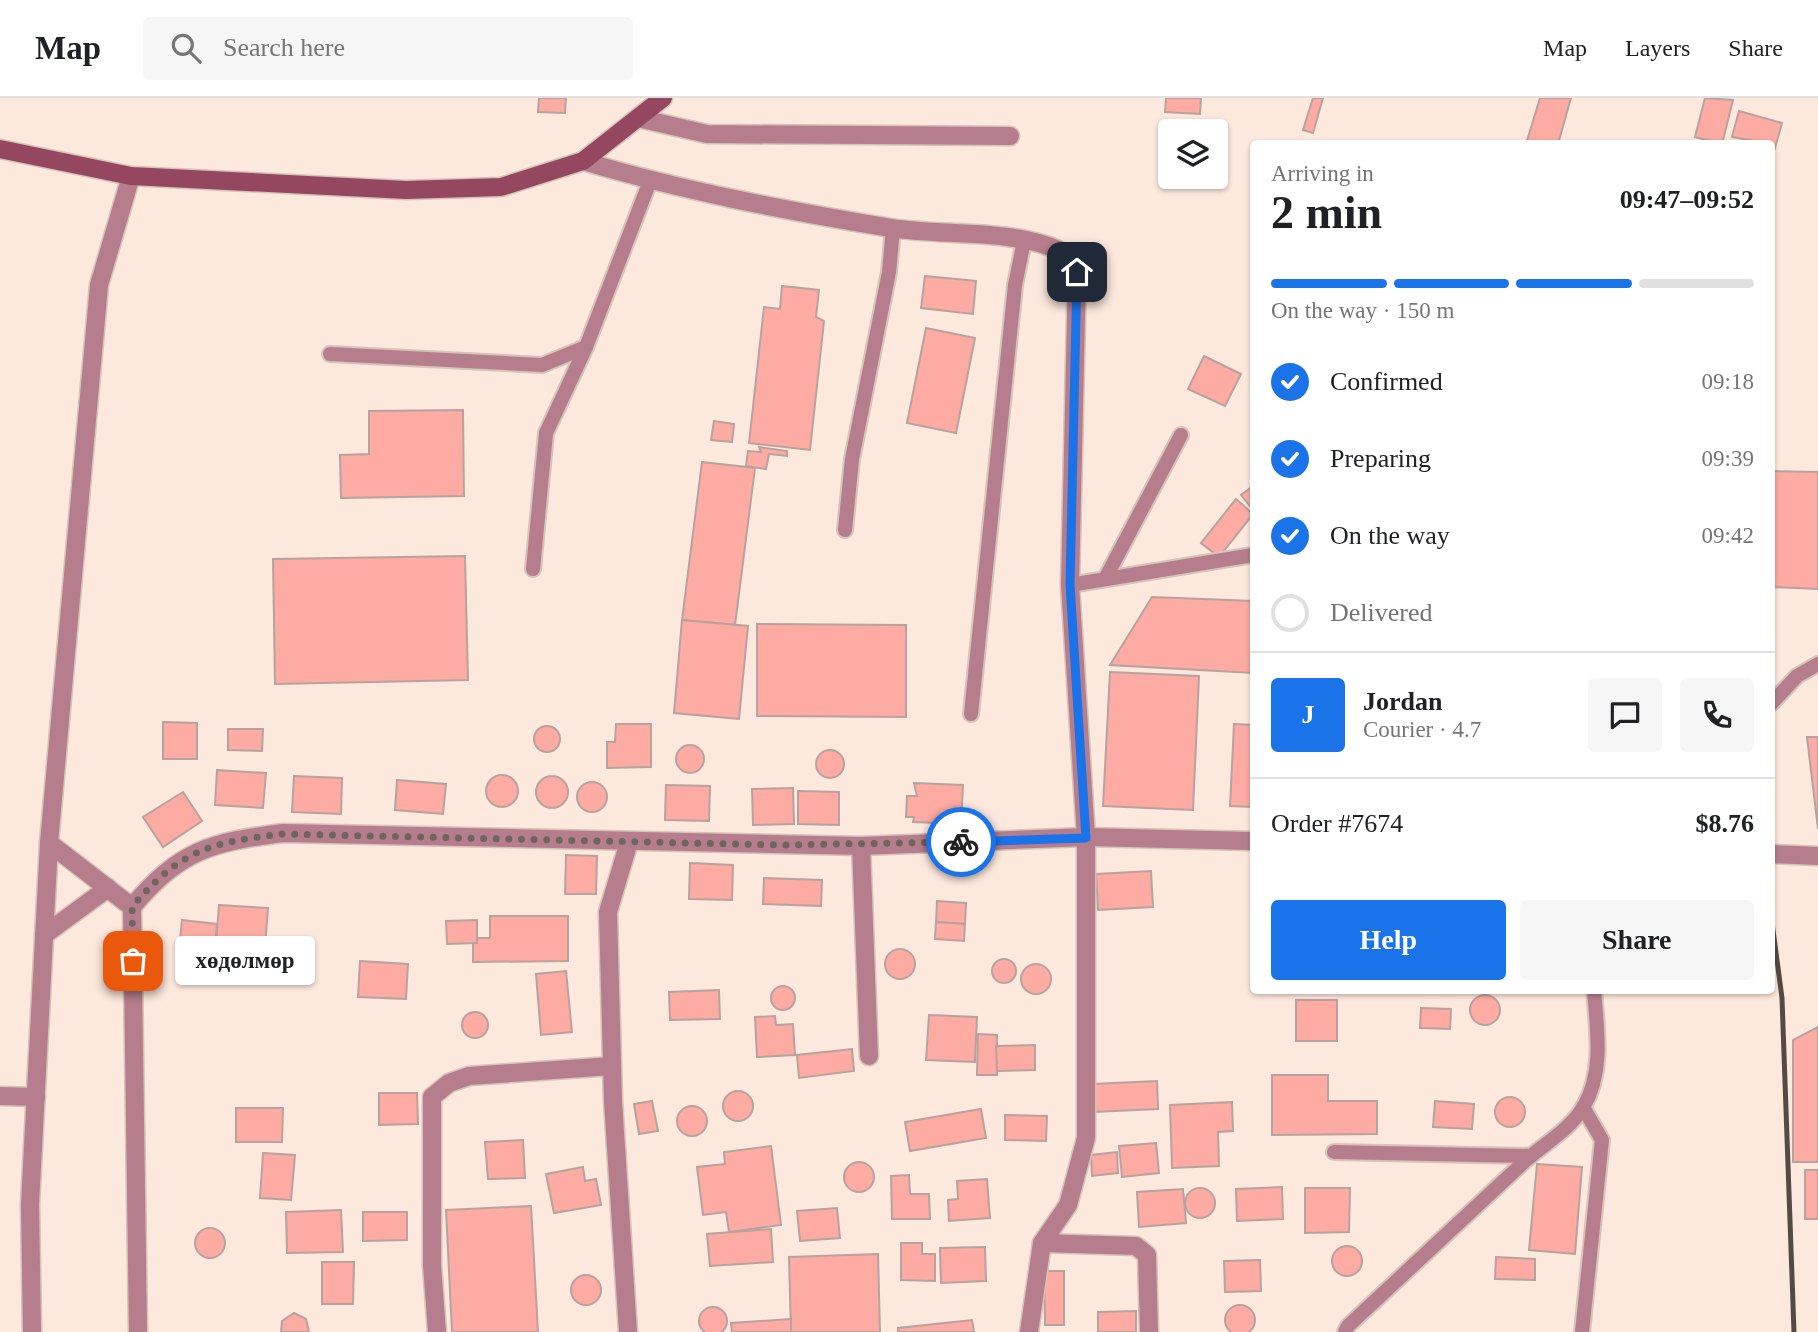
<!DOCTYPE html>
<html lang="en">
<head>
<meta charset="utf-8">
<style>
	body { margin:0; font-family:"Times New Roman",serif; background:#f6f6f6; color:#202124; height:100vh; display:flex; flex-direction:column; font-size:26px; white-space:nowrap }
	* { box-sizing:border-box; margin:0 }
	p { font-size:23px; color:#757577 }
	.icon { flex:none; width:38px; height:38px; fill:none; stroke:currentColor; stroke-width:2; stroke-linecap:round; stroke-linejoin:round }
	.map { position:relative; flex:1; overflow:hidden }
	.sheet { position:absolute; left:1250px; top:42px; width:525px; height:854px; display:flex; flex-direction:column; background:#fff; border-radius:7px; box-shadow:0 2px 5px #0004 }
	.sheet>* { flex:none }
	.tools { position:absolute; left:1158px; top:21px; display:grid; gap:14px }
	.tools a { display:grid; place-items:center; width:70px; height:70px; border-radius:7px; background:#fff; box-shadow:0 2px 5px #0004; font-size:35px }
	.pin { position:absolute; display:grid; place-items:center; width:60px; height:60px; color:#fff; margin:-30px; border-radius:14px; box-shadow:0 4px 10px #0006 }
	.courier { position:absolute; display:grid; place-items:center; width:70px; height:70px; margin:-35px; border:5px solid #1a73e8; border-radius:50%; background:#fff; color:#222; box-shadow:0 2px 9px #0007 }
	.bubble { position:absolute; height:49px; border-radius:7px; background:#fff; box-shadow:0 2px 5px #0004; font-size:23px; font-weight:800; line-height:49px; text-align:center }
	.headline em { font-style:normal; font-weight:800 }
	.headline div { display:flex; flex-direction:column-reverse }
	.headline { display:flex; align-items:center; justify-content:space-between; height:119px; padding:0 21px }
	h1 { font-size:46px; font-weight:800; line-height:52px }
	.bar { display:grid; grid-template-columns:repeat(4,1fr); gap:10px 7px; align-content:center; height:84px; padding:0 21px }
	.bar i { height:9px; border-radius:5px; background:#e0e0e0 }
	.bar .on { background:#1a73e8 }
	.bar p { grid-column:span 4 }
	.line { display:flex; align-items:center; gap:18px; padding:0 21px; border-top:2px solid #e0e0e0 }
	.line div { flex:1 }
	.round { display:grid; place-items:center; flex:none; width:74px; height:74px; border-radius:7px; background:#f6f6f6 }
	ol { padding:0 21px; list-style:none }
	li { display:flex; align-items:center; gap:21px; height:77px }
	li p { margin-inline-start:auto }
	li .icon { padding:7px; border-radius:50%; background:#1a73e8; color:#fff; stroke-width:4 }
	li:last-child { color:#757577 }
	li i { width:38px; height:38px; border:4px solid #e0e0e0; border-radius:50% }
	.action { display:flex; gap:14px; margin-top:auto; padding:14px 21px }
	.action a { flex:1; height:80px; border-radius:7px; background:#1a73e8; color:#fff; font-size:28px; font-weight:800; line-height:80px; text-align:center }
	.action a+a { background:#f6f6f6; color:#202124 }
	header { display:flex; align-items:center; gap:42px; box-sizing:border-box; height:98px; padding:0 35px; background:#fff; border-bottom:2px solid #e0e0e0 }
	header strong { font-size:33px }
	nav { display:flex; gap:38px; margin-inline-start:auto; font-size:24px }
	.search { width:490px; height:63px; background:#f6f6f6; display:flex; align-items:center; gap:18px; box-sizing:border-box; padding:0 24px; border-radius:7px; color:#757577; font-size:26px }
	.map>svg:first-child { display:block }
	.building { fill:#fdaba3; stroke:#b8a29f; stroke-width:2 }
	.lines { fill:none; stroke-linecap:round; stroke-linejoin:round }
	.lane-casing { stroke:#d6c3ba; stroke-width:18 }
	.street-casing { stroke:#d6c3ba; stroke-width:21 }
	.secondary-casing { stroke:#d6c3ba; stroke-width:21 }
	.lane { stroke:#b67e8c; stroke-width:14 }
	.street { stroke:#b67e8c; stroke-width:18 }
	.secondary { stroke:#95475f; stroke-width:18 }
	.rail { stroke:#544a44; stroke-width:5 }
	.done { stroke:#70645e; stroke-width:7; stroke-dasharray:0 12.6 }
	.route { stroke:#1a73e8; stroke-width:9 }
</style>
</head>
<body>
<header>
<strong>Map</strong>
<div class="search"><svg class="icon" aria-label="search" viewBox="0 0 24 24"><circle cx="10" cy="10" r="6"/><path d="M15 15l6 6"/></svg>Search here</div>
<nav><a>Map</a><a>Layers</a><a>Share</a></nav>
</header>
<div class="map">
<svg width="1818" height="1234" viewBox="0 0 1818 1234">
	<rect width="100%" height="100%" fill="#fde8dd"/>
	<g class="building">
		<polygon points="539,0 566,0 565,15 538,14"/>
		<polygon points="1166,0 1201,0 1200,16 1165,14"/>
		<polygon points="1313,0 1323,0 1313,35 1303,32"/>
		<polygon points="1540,0 1571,0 1558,46 1526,46"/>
		<polygon points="1705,0 1733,2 1722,46 1695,39"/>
		<polygon points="1739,13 1782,25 1775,50 1771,46 1732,39"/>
		<polygon points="925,178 976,183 973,216 921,210"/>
		<polygon points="782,188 819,192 816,219 824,223 810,352 749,345 764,209 780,211"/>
		<polygon points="926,230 975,240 956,335 907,325"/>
		<polygon points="1204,258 1241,276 1225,308 1188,291"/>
		<polygon points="463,312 464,398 341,400 340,357 369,356 369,313"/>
		<polygon points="714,323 734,326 732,344 711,342"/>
		<polygon points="759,349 787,353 787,358 769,356 766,371 746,368 748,353 761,354"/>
		<polygon points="702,364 755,370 735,527 682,522"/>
		<polygon points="1771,373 1818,374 1818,491 1771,489"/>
		<polygon points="1253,388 1253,412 1241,397"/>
		<polygon points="1236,401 1253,416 1219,459 1201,445"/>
		<polygon points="465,458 468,582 275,586 273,461"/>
		<polygon points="1152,499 1253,503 1253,575 1110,567"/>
		<polygon points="682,522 748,528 739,621 674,615"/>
		<polygon points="757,526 906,527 906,619 757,618"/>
		<polygon points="1110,574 1199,578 1193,712 1103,708"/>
		<polygon points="163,624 197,625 197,661 163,661"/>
		<polygon points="616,626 651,626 651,669 607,670 607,644 615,644"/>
		<polygon points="1234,626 1253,627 1253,709 1230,708"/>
		<circle cx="547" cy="641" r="13"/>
		<polygon points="228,631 263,631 262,653 228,652"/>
		<polygon points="1807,639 1818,639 1818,731"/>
		<circle cx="690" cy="661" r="14"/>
		<circle cx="830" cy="666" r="14"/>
		<polygon points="217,672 266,675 263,710 215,707"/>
		<circle cx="502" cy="693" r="16"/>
		<circle cx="552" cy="694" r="16"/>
		<polygon points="294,678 342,680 341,716 292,714"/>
		<polygon points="397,682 446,686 443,716 395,712"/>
		<circle cx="592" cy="699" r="15"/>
		<polygon points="914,685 963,687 961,726 913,724 914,719 906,719 907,698 917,698"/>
		<polygon points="666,687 710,688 709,723 665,722"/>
		<polygon points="793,690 794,726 753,727 752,691"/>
		<polygon points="798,693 839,694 839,727 798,726"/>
		<polygon points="183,694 202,723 163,749 143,719"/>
		<polygon points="566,757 597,758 596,796 565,796"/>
		<polygon points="690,765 733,767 732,802 689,801"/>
		<polygon points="1151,773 1153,809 1098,812 1096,776"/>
		<polygon points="764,780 822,782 821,808 763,806"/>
		<polygon points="937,803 966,805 965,826 936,824"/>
		<polygon points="219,807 268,810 263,875 214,871"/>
		<polygon points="490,818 568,818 568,863 473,864 473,840 490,840"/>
		<polygon points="182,822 217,826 212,875 177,871"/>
		<polygon points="477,822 477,845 447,846 446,823"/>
		<polygon points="936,824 965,826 964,843 935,841"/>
		<circle cx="900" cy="866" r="15"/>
		<circle cx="1004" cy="873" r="12"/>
		<polygon points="360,863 408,866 406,901 358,899"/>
		<circle cx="1036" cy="881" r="15"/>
		<polygon points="566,873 572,934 541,937 536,876"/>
		<circle cx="783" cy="900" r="12"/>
		<polygon points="719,892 720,921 670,922 669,894"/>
		<circle cx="1485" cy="912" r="15"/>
		<rect x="1296" y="902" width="41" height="41"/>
		<polygon points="1421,910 1451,911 1450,931 1420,930"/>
		<circle cx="475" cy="927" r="13"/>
		<polygon points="929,917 977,919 975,964 926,962"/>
		<polygon points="775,918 776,927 793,926 795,957 757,959 755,919"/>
		<polygon points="1818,929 1818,1064 1793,1064 1793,942"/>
		<polygon points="978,936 997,937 997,977 977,977"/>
		<polygon points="1035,947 1035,972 997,973 996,948"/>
		<polygon points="852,951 854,973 799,980 797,957"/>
		<polygon points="1272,977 1328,977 1328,1003 1377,1003 1377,1036 1272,1037"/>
		<polygon points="1157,983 1158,1011 1094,1014 1093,986"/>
		<circle cx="738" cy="1008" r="15"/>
		<polygon points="379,995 417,995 418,1026 379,1027"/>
		<circle cx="1510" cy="1014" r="15"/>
		<polygon points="652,1003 658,1033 639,1036 634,1006"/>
		<polygon points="1435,1003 1474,1006 1472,1031 1433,1029"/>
		<polygon points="1232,1004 1233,1033 1218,1034 1219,1068 1172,1070 1170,1007"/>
		<circle cx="692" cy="1023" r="15"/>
		<polygon points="236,1010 283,1010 282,1044 236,1044"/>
		<polygon points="981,1011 986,1040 910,1053 905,1024"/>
		<polygon points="1005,1017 1047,1018 1046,1043 1005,1042"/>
		<polygon points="523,1042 525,1080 488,1081 485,1044"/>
		<polygon points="1156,1045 1159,1075 1122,1079 1119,1048"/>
		<polygon points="771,1048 781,1127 729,1134 726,1114 703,1117 697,1069 725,1066 724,1054"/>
		<polygon points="1117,1054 1118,1075 1092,1078 1091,1057"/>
		<polygon points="263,1055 295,1057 291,1102 260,1100"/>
		<circle cx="859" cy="1079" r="15"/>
		<polygon points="1537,1066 1582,1069 1575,1156 1529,1152"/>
		<polygon points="583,1069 585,1083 596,1081 601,1107 554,1115 546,1076"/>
		<rect x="1805" y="1072" width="13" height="49"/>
		<polygon points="909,1077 910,1096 929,1096 930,1121 892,1121 891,1078"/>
		<polygon points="987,1081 990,1120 949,1123 948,1102 958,1101 957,1083"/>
		<polygon points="1282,1089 1283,1121 1237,1123 1236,1091"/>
		<circle cx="1200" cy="1105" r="15"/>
		<polygon points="1305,1090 1350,1090 1349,1134 1305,1135"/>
		<polygon points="1183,1091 1186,1125 1139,1129 1137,1094"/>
		<polygon points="531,1108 538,1234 452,1234 446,1112"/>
		<polygon points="837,1110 840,1140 800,1143 797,1113"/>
		<polygon points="341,1112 343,1154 287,1155 286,1114"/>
		<polygon points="363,1114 407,1114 407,1142 363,1143"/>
		<circle cx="210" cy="1145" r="15"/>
		<polygon points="771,1131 773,1164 710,1168 707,1136"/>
		<polygon points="901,1145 922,1145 922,1156 935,1156 935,1183 901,1182"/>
		<circle cx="1347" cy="1163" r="15"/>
		<polygon points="985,1149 986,1183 941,1185 940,1150"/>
		<polygon points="878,1156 880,1234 791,1234 789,1159"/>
		<polygon points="1496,1159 1535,1161 1535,1182 1495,1181"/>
		<polygon points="1260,1162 1261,1193 1225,1194 1224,1163"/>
		<polygon points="322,1164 354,1164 353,1206 322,1206"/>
		<polygon points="1044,1173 1064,1173 1064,1227 1045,1227"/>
		<circle cx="586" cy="1192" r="15"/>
		<circle cx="1240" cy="1222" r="15"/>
		<circle cx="713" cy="1223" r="14"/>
		<polygon points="1136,1213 1136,1234 1098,1234 1098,1214"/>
		<polygon points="294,1215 306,1221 309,1234 281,1234 282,1223"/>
		<polygon points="791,1221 791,1234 732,1234 731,1225"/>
		<polygon points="972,1222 974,1234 898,1234 898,1230"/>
	</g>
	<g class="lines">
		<g class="lane-casing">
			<g id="lane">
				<polyline points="330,256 542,267 586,249 650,83"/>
				<polyline points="845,432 852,361 889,174 893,130"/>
				<polyline points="533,471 546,335 586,249"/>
				<polyline points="1105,481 1181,337"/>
				<polyline points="1070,487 1253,457"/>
				<polyline points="1771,606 1797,578 1818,566"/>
				<polyline points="971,616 1015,187 1024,143"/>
				<polyline points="1334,1054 1531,1058"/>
				<path d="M 1345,1234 L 1348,1228 C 1407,1173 1466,1118 1525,1063 C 1545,1045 1570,1032 1584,1008 C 1604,973 1597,931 1594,892"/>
				<polyline points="1582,1234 1602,1042 1583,1009"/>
			</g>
		</g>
		<g class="street-casing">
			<g id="street">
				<polyline points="638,20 707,36 1010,38"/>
				<path d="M 583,63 C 683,93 788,113 891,130 C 942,138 1008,131 1056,151 C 1067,155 1071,164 1077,174 L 1070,487 L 1086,739 L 1086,1040 L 1068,1107 L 1042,1145 L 1029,1234"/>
				<polyline points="49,745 132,809"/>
				<polyline points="861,748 869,958"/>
				<polyline points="1771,756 1818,758"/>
				<polyline points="44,837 108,790"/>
				<polyline points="0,998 36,999"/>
				<polyline points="1042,1145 1136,1148 1147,1157 1149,1234"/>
				<polyline points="32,1234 30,1106 49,745 99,187 131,78"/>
				<path d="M 138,1234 L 132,809 C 180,752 211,744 283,735 L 861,748 L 1086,739 L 1253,743"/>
				<polyline points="437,1234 432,1167 432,999 449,985 469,978 612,968"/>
				<polyline points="628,1234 613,1003 608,814 629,744"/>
			</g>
		</g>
		<g class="secondary-casing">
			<polyline id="secondary" points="0,51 131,78 406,92 501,89 583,63 663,0"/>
		</g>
		<use href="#lane" class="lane"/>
		<use href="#street" class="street"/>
		<use href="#secondary" class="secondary"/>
		<polyline class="rail" points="1771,817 1782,900 1794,1234"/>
	</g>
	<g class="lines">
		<path class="done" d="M 133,863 L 132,809 C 180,752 211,744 283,736 L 779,747 L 961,744"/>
		<polyline class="route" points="961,744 1086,740 1070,487 1077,174"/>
	</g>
</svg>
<div class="tools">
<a><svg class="icon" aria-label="layers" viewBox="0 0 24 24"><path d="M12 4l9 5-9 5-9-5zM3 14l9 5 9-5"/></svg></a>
</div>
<div class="pin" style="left:133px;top:863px;background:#ea580c"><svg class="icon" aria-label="bag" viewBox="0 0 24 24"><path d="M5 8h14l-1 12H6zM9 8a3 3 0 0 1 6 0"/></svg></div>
<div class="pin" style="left:1077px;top:174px;background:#1f2937"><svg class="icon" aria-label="home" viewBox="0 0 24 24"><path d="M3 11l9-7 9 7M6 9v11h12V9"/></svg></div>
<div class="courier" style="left:961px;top:744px"><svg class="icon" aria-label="bike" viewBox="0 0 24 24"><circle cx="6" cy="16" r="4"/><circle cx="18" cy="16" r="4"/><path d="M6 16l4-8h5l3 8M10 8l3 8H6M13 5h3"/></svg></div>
<div class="bubble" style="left:175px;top:838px;width:140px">хөдөлмөр</div>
<section class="sheet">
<div class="headline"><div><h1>2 min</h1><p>Arriving in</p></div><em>09:47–09:52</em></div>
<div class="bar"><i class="on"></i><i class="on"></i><i class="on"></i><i></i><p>On the way · 150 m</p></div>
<ol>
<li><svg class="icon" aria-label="check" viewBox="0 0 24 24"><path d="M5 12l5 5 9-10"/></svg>Confirmed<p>09:18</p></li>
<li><svg class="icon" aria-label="check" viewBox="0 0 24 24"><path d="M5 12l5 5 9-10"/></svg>Preparing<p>09:39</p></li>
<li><svg class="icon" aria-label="check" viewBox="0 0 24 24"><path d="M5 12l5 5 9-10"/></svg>On the way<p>09:42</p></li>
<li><i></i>Delivered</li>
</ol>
<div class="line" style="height:126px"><b class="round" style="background:#1a73e8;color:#fff">J</b><div><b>Jordan</b><p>Courier · 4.7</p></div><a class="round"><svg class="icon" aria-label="chat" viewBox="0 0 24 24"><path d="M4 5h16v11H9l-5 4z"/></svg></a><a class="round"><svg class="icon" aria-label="phone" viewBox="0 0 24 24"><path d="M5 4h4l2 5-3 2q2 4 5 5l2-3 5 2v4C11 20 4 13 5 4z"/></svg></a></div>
<div class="line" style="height:91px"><div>Order #7674</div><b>$8.76</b></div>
<div class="action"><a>Help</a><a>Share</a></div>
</section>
</div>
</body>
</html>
